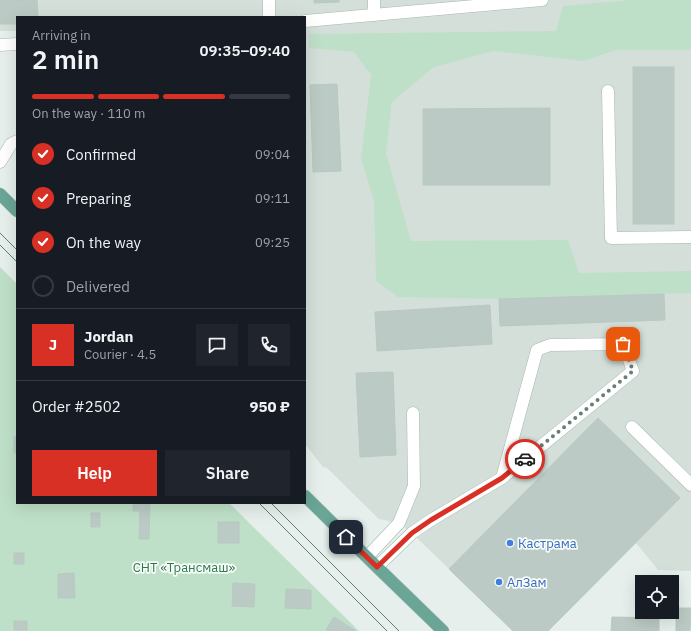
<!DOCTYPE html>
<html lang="en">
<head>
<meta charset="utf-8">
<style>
	body { margin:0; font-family:"IBM Plex Sans",sans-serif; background:#20242c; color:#f1f3f6; height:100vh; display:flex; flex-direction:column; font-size:15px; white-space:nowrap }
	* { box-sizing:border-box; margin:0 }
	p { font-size:13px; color:#9ea1a6 }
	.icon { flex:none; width:22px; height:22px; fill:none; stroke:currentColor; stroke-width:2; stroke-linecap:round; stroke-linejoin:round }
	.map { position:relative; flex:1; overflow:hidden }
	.drawer { position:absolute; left:16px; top:16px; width:290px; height:488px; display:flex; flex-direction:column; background:#171b24; border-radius:0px; box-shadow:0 4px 16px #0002 }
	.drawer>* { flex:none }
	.buttons { position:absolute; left:635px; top:575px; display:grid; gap:8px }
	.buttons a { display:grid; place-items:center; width:44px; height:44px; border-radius:0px; background:#171b24; box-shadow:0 4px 16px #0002; font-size:20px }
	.pin { position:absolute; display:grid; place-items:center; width:34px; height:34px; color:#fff; margin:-17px; border-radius:8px; box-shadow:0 2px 6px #0006 }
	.courier { position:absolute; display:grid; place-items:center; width:40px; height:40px; margin:-20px; border:3px solid #d93025; border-radius:50%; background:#fff; color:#222; box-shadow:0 1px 5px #0007 }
	.summary em { font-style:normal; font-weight:600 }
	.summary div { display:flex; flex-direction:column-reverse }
	.summary { display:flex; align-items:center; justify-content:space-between; height:68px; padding:0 16px }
	h1 { font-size:26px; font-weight:600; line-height:30px }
	.bar { display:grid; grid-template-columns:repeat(4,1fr); gap:6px 4px; align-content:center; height:48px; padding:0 16px }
	.bar i { height:5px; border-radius:3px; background:#363941 }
	.bar .current { background:#d93025 }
	.bar p { grid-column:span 4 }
	.line { display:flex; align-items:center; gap:10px; padding:0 16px; border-top:1px solid #363941 }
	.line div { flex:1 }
	.round { display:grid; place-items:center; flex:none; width:42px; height:42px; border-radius:0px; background:#20242c }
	ol { padding:0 16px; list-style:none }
	li { display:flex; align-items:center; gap:12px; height:44px }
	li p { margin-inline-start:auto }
	li .icon { padding:4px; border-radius:50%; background:#d93025; color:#fff; stroke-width:4 }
	li:last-child { color:#9ea1a6 }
	li i { width:22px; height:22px; border:2px solid #363941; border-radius:50% }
	.action { display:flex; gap:8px; margin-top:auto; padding:8px 16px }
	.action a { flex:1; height:46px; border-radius:0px; background:#d93025; color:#fff; font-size:16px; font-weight:600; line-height:46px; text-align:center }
	.action a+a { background:#20242c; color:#f1f3f6 }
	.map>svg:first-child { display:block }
	.built { fill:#d4dfda }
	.green { fill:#bfe0c8 }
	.building { fill:#bbcac4; stroke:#b8c9c2 }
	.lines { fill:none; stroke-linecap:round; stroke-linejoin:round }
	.minor-casing { stroke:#a8b8b2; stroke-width:13 }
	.major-casing { stroke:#c2cac8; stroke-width:13 }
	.minor { stroke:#fff; stroke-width:12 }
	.major { stroke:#6aa596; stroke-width:12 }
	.tram { stroke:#5f7d75; stroke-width:1 }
	.done { stroke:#687f78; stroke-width:4; stroke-dasharray:0 7.2 }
	.route { stroke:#d93025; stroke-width:5 }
	.shop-dot { fill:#3f7fe0; stroke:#f7fbf9; stroke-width:1.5 }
	.labels { text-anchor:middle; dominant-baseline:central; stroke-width:3.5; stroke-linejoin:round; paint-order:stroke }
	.shop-label { font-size:13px; fill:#366cbe; stroke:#f7fbf9; text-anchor:start }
	.park-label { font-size:13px; fill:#2d7a4b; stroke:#f7fbf9 }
</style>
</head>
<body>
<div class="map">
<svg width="691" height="631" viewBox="0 0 691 631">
	<rect width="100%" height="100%" fill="#e6efeb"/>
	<polygon class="built" points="0,0 691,0 691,571 658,570 636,543 548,631 513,631 449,569 412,533 399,523 379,519 327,468 323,467 305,444 305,17 17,17 17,31 0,31"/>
	<g class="green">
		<polygon points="630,0 691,0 691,50 616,50 584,61 494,51 434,67 392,102 386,153 411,241 568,240 579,273 691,271 691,293 499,299 398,297 376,281 374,201 361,159 371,75 354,52 309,48 309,34 556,31 563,6"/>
		<polygon points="0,267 17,284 17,503 229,503 359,631 0,631"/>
	</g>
	<g class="building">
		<polygon points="0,0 37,0 38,17 17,17 17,24 0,24"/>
		<polygon points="314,0 339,0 339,2 314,3"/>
		<rect x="633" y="67" width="41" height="157"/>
		<polygon points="337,84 341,171 313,172 310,85"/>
		<polygon points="550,108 550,185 423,185 423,109"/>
		<polygon points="664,294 665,320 500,326 499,299"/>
		<polygon points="490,305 492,344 377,351 375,312"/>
		<polygon points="393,372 396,455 360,457 356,373"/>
		<polygon points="598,418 680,498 548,631 513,631 449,569"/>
		<rect x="14" y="437" width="3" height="16"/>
		<polygon points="133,503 150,503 149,539 139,539 140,511 133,511"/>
		<rect x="91" y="513" width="9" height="14"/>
		<rect x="218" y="522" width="21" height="21"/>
		<rect x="14" y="553" width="10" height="11"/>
		<polygon points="74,573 75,598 58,598 58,574"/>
		<polygon points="233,583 255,584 254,607 232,606"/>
		<polygon points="286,589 311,590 311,609 285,608"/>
		<polygon points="676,608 691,608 690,631 676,631"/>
		<polygon points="334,617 356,631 328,631 326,630"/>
		<polygon points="612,617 659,618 659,631 611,631"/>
		<rect x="14" y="621" width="13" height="9"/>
	</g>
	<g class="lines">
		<g class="minor-casing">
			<g id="minor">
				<polyline points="269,0 269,17"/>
				<polyline points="374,0 374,15"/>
				<polyline points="305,21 542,0"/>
				<polyline points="0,45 17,44"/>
				<polyline points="608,91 611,238 691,237"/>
				<polyline points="0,162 11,144 17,141"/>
				<polyline points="632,427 691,485"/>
				<polyline points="367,557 399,523 414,486 413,413"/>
				<polyline points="377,567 412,533 431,520 502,478 633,371 623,344 550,345 537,350 502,478"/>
			</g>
		</g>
		<g class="major-casing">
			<g id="major">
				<polyline points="0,194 17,211"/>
				<polyline points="305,496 377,567 443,631"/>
			</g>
		</g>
		<use href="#minor" class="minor"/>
		<use href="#major" class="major"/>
		<g class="tram">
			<polyline points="0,233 17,250"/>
			<polyline points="0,245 17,262"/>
			<polyline points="259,503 387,631"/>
			<polyline points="271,503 399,631"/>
		</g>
	</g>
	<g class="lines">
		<polyline class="done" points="525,459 633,371 623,344"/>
		<polyline class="route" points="346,537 377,567 412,533 431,520 502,478 525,459"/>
	</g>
	<g class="shop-dot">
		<circle cx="510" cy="543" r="4"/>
		<circle cx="499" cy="582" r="4"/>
	</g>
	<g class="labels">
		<g class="shop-label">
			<text x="518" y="543">Кастрама</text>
			<text x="507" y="582">АлЗам</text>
		</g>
		<g class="park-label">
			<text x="184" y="567">СНТ «Трансмаш»</text>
		</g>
	</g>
</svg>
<div class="buttons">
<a><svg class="icon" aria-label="locate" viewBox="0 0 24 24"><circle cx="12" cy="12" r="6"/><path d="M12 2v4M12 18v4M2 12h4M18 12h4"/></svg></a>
</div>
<div class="pin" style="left:623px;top:344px;background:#ea580c"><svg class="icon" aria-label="bag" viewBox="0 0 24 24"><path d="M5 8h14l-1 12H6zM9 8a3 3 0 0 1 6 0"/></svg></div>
<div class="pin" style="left:346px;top:537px;background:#1f2937"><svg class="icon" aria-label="home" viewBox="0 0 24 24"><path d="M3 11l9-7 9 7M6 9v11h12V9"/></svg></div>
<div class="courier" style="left:525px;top:459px"><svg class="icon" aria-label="car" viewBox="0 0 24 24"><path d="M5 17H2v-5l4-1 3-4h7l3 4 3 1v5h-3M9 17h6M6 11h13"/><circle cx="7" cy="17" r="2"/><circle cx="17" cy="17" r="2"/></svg></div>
<section class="drawer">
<div class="summary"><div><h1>2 min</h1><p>Arriving in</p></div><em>09:35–09:40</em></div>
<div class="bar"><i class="current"></i><i class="current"></i><i class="current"></i><i></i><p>On the way · 110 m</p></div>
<ol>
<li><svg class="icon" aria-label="check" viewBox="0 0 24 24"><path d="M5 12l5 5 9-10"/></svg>Confirmed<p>09:04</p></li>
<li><svg class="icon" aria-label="check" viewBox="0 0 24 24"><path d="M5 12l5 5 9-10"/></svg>Preparing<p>09:11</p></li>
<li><svg class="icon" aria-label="check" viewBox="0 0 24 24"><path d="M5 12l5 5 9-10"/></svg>On the way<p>09:25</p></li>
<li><i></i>Delivered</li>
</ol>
<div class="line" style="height:72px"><b class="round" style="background:#d93025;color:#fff">J</b><div><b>Jordan</b><p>Courier · 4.5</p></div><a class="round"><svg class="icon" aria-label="chat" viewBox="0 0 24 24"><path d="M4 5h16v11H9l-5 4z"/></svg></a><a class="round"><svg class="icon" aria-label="phone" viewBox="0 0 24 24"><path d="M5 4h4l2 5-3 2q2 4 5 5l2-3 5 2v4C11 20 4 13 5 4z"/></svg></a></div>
<div class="line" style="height:52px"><div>Order #2502</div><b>950 ₽</b></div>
<div class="action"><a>Help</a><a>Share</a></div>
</section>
</div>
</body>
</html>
